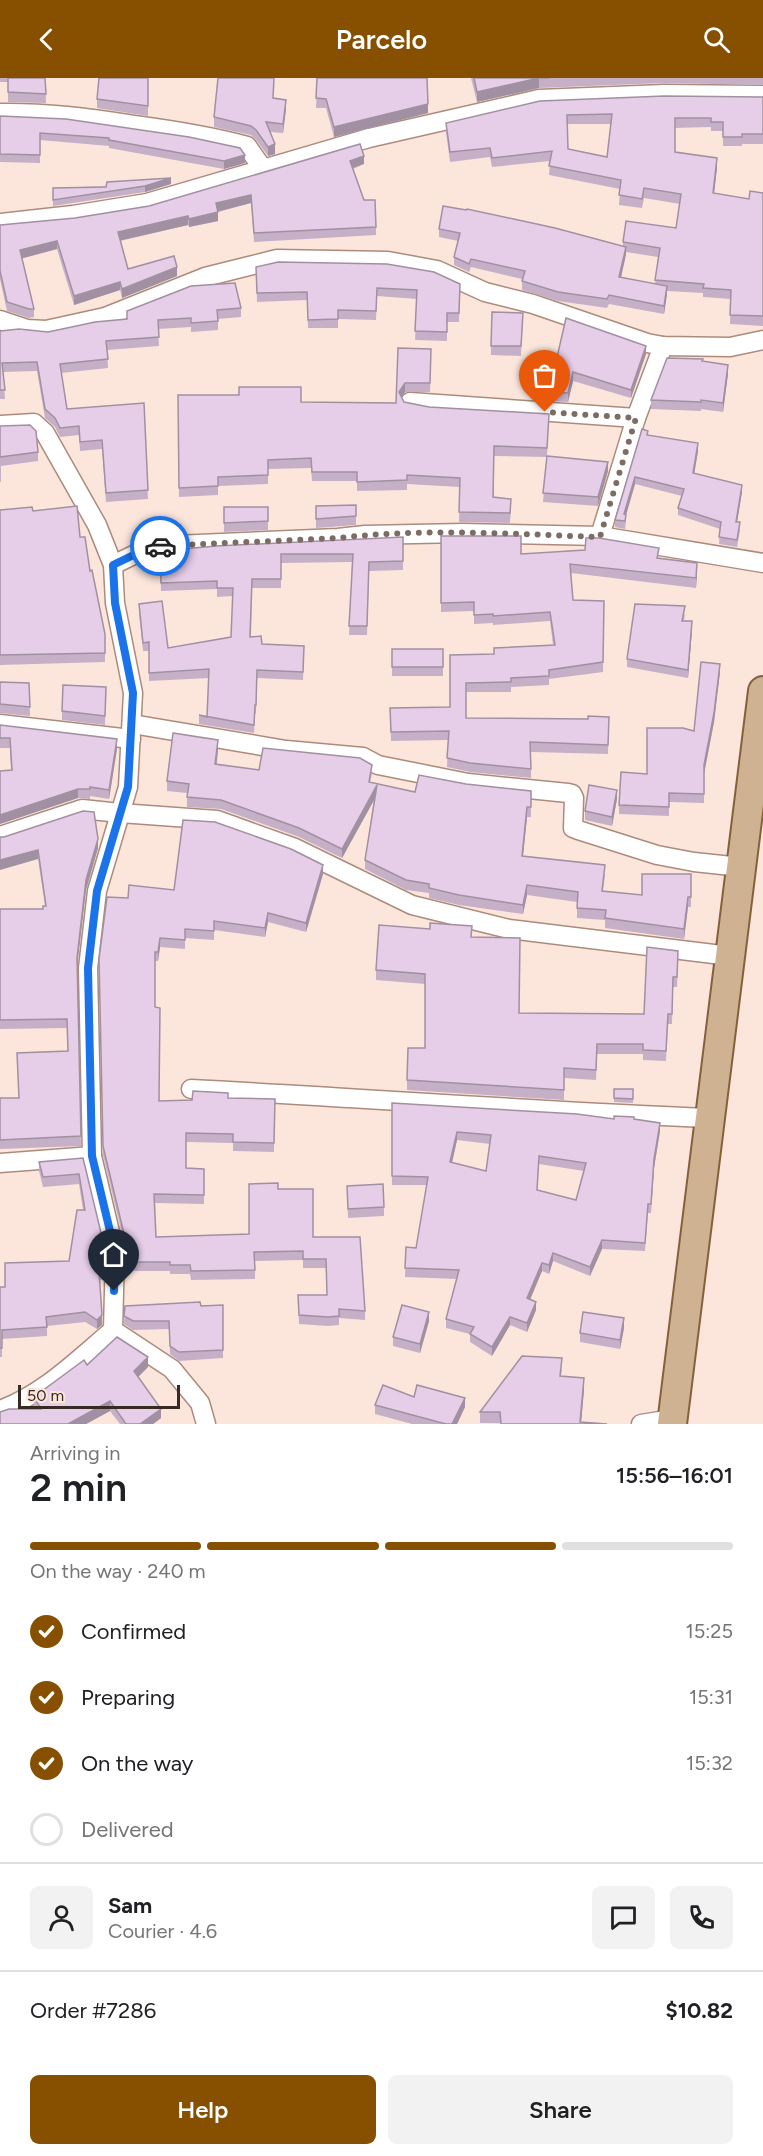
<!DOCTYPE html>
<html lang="en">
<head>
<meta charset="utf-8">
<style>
	body { margin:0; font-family:Figtree,sans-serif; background:#f2f2f2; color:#202124; height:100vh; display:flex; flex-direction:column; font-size:22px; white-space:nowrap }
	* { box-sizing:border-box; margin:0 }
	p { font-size:20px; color:#757577 }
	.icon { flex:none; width:33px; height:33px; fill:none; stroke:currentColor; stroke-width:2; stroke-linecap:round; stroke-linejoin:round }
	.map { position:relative; height:1346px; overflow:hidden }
	.sheet { display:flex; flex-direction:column; background:#fff; flex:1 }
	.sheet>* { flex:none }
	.scale { position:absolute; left:18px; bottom:15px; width:162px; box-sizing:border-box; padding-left:6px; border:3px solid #372a23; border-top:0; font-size:16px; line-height:21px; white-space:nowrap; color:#372a23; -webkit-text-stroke:4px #fce6dc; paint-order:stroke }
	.pin { position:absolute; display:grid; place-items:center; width:51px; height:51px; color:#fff; margin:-62px -26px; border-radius:50% 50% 50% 0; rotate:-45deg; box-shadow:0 0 6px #0007 }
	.pin .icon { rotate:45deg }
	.courier { position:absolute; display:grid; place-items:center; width:60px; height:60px; margin:-30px; border:4px solid #1a73e8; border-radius:50%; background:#fff; color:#222; box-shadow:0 2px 8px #0007 }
	.headline em { font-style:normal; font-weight:600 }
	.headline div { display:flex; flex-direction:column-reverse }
	.headline { display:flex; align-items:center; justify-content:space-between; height:102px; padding:0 30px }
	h1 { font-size:39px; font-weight:600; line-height:45px }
	.bar { display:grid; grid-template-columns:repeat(4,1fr); gap:9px 6px; align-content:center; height:72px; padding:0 30px }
	.bar i { height:8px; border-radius:4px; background:#e0e0e0 }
	.bar .active { background:#875000 }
	.bar p { grid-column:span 4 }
	.line { display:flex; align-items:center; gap:15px; padding:0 30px; border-top:2px solid #e0e0e0 }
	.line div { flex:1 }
	.round { display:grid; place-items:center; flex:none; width:63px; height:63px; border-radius:9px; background:#f2f2f2 }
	ol { padding:0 30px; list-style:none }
	li { display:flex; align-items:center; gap:18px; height:66px }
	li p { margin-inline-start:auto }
	li .icon { padding:6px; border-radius:50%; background:#875000; color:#fff; stroke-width:4 }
	li:last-child { color:#757577 }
	li i { width:33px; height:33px; border:3px solid #e0e0e0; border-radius:50% }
	.button { display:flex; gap:12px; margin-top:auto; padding:12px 30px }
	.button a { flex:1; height:69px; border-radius:9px; background:#875000; color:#fff; font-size:24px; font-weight:600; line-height:69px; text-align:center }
	.button a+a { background:#f2f2f2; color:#202124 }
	header { display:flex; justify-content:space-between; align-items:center; height:78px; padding:0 30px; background:#875000; color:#fff; font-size:27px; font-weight:600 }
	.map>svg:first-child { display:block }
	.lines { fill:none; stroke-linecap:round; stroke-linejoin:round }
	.minor-casing { stroke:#ac8b7c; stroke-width:21 }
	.primary-casing { stroke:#84613b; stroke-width:32 }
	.minor { stroke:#fff; stroke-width:18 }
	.primary { stroke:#ceb291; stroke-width:28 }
	.wall { fill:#c6b0c8; fill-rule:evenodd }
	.shaded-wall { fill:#a190a2 }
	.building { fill:#e6cde8; stroke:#a190a2; stroke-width:1.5; fill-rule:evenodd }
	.done { stroke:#7c6c64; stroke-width:6; stroke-dasharray:0 10.8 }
	.route { stroke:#1a73e8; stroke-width:8 }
</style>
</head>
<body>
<header><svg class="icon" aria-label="back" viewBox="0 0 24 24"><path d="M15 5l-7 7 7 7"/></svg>Parcelo<svg class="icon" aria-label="search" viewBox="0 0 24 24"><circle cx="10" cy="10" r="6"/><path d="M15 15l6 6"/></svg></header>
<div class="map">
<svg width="763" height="1346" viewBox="0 0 763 1346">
	<rect width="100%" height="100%" fill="#fce6dc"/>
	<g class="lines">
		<g class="minor-casing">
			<g id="minor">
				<path d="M 0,35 C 45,34 89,40 134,47 C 172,52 210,58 247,68 L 263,91"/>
				<polyline points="0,145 73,137 147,125 369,60 539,21 664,16 763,17"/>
				<polyline points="0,242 27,251 46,252 105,239 205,199 277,181 388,183 437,192 485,214 533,226 647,265 663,268 730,269 763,262"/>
				<polyline points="410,324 636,340"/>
				<polyline points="0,347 34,345 45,355 97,447 113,487 115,525 133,615 128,709 97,813 88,890 92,1078 115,1175 113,1252 172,1291 200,1325 206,1346"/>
				<polyline points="600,458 636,340 663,268"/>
				<polyline points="113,487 152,468 338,460 365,457 463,455 600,458 763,485"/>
				<polyline points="0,646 131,661"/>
				<polyline points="132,646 286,672 363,679 378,687 468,705 568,715 572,716 574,720 573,750 578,752 657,777 694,784 741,789"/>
				<polyline points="0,758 82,731 120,735 217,742 295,770 412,827 509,851 730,878"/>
				<path d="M 191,1011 C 364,1020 536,1033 709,1040"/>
				<polyline points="0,1085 92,1078"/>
				<path d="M 0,1332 C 44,1316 77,1282 113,1252"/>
				<polyline points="641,1346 672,1341"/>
			</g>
		</g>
		<g class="primary-casing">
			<polyline id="primary" points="672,1346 763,613"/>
		</g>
		<use href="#minor" class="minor"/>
		<use href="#primary" class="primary"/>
	</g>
	<g class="wall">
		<polygon points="0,0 45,0 46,25 8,24 8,4 0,4"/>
		<polygon points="148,0 148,38 97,30 97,21"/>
		<polygon points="317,0 428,35 334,59 326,30 316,30"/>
		<polygon points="471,0 763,0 763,7 664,5 539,10 477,24"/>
		<path d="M 763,19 L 763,66 L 742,66 L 742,68 L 723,68 L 723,53 L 711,53 L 711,49 L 675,50 L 675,74 L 717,90 L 714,115 L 749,121 L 763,115 L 763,248 L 730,246 L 731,221 L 703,219 L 703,215 L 667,213 L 664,236 L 609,226 L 607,230 L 558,223 L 522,212 L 522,201 L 471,189 L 469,194 L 454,187 L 454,179 L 458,163 L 439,159 L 439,151 L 623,168 L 623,164 L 676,150 L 680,126 L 644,120 L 642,130 L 619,127 L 620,111 L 549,97 L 550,83 L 492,89 L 490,79 L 450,84 L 446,54 L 446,45 ZM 567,46 L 611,46 L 607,79 L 568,71 ZM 626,174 L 658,179 L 655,206 L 621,199 Z"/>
		<polygon points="273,20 286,31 283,55 270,54 275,76 268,78 256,62 251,57 214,49 214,39"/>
		<polygon points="0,38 245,85 224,91 109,70 109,68 40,62 40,85 0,84"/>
		<polygon points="364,86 353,91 364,122 376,149 376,157 254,164 251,125 218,134 218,143 189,149 188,147 120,163 128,191 177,198 122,220 120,212 74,227 57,171 22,180 34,231 34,239 29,240 7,233 0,201 0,147 75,140 149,128"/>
		<polygon points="171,106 145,114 53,128 53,110"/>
		<polygon points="256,189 460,206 459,244 447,244 447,263 415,262 417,221 377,218 376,242 338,241 338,250 308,250 307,222 257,224"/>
		<polygon points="241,230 241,239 218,241 218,252 191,254 191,249 158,251 159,268 107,272 108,290 61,295 67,331 144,325 148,421 106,424 102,371 80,373 79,357 60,359 55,349 45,340 37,293 3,294 5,321 0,321 0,253 48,254 127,241 127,233"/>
		<polygon points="523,235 521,278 491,277 491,268"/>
		<polygon points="566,240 646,276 631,320 573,303 568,324 549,323 549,314"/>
		<polygon points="398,270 431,281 430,314 405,314 402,319 404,324 429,329 549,336 547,378 608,393 598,428 543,424 547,379 494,378 494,419 511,430 510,445 459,444 460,409 407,406 407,412 357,413 357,403 312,403 311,390 268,391 268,406 218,408 218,417 179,419 178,317 301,324 396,325"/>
		<polygon points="702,283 728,296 723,334 701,331 701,333 651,331 651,322"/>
		<polygon points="0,348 38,374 38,383 1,388 1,404 0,404"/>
		<polygon points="648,357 698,373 694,396 742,414 737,444 740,452 737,469 719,466 720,451 678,437 678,430 682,418 635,406 626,437 626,444 625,451 615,449 615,442"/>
		<polygon points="356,427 356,447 316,450 316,428"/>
		<polygon points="224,429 268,429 268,452 224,454"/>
		<polygon points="0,432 33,433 80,459 90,493 105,556 105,584 0,587"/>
		<polygon points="441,458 521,476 659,480 697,495 696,510 571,495 573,522 604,523 603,594 549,601 549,607 511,609 511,614 466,614 466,640 588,641 609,639 608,676 531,674 531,700 470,694 447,689 448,662 391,663 390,630 450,629 450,577 494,576 553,567 550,543 493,547 493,545 474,546 474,533 441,534"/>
		<polygon points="403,459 403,492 369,493 367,557 349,557 352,484 281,485 281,510 252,510 251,559 262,566 304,576 303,602 257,600 256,636 255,635 254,655 199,646 199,637 207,639 209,600 149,603 149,573 143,573 139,535 139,526 168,570 231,559 233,518 217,519 217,511 161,513 160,473"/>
		<polygon points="685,536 684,543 692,552 688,600 627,589 627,581"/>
		<rect x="392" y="571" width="51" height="27"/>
		<polygon points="720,594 714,644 704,696 704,725 669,724 669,738 619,736 619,727 647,696 694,653"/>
		<polygon points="0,604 29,605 30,638 0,635"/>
		<polygon points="106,609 105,647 62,642 62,633"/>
		<polygon points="0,647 117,671 109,721 90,718 90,721 78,720 0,746 0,693 11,692 10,670 0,670"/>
		<polygon points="218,672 217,686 259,692 372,696 370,704 415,714 466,706 531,713 531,739 527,739 523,778 605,797 603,813 642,817 691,796 691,829 688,829 684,861 605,850 605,842 577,840 577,824 527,817 523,836 459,827 429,820 429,815 406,812 365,791 365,782 374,721 342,780 299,759 221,731 187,729 187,715 167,713 167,703"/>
		<polygon points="617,721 612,748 585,742 585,733"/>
		<polygon points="0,759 98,770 86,812 77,887 81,1068 0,1071 0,1020 19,1020 68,973 67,950 0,951 0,831 43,831 45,828 38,781"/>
		<polygon points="323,796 306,854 268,844 265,859 214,852 214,862 185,860 185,871 160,869 158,883 155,883 155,929 159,1023 192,1022 228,1020 275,1021 274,1074 233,1073 233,1065 186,1064 186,1090 204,1091 204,1126 155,1125 156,1159 249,1156 278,1111 365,1233 365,1242 339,1240 339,1247 328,1248 299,1246 298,1217 327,1217 326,1190 303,1190 303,1182 255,1183 255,1201 191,1202 190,1196 170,1196 170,1193 126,1193 126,1172 103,1077 99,881 128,820 174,812"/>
		<polygon points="430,851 472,859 519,935 644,936 678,883 677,909 673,909 672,946 668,946 666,983 643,982 643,976 597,976 596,1002 564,1000 564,1022 407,1012 407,1002 425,970 425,906 376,902 376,892"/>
		<polygon points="614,1011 633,1011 633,1025 614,1024"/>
		<path d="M 392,1025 L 614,1041 L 634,1041 L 660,1053 L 654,1090 L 651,1135 L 648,1135 L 645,1173 L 602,1171 L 590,1198 L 553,1183 L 549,1196 L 542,1193 L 530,1221 L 536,1232 L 527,1254 L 510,1247 L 492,1278 L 470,1264 L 470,1256 L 446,1250 L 446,1241 L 457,1201 L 405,1199 L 406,1169 L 416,1170 L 427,1107 L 392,1107 ZM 457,1062 L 490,1066 L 486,1093 L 452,1085 ZM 539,1086 L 584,1093 L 576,1122 L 537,1112 Z"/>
		<polygon points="83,1080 104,1167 103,1202 99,1202 102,1247 97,1251 85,1244 47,1248 47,1258 2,1261 2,1279 0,1279 0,1209 5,1209 69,1183 83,1132 79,1106 43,1109 39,1093 39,1084"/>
		<polygon points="347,1108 384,1129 384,1138 348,1140"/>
		<polygon points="223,1227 223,1280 179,1283 170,1276 169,1251 133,1252 124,1246 125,1228"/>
		<polygon points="429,1243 420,1275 393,1268 393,1259"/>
		<polygon points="624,1250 620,1271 580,1264 580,1255"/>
		<polygon points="87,1287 148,1289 138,1299 161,1340 153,1346 120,1346 110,1333 86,1346 0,1346 36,1331 34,1328 34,1319"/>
		<polygon points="562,1291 561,1298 584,1312 581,1344 607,1346 480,1345 480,1334"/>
		<polygon points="375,1327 465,1329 457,1346 412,1346 375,1336"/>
	</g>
	<g class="shaded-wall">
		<polygon points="539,0 539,10 477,24 477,14"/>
		<polygon points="286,22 286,31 283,55 283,46"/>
		<polygon points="428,26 428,35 334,59 334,49"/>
		<polygon points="275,66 275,76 268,78 268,69"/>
		<polygon points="245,77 245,85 224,91 224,83"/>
		<polygon points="364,78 364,86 350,91 350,83"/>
		<polygon points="717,80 717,90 713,125 713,115"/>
		<polygon points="171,100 171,106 145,114 145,108"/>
		<polygon points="251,117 251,125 216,134 216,125"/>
		<polygon points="218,134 218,143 189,149 189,141"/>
		<polygon points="188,138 188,147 118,163 118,154"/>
		<polygon points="57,163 57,171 20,181 20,172"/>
		<polygon points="626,169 626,177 619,208 619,199"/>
		<polygon points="177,189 177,198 122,220 122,211"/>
		<polygon points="120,204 120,212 74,227 74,218"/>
		<polygon points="667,208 667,217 664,236 664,228"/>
		<polygon points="646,268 646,276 631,320 631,312"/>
		<polygon points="728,287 728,296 723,334 723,325"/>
		<polygon points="573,294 573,303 568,324 568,315"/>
		<polygon points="405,305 405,314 399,324 399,314"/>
		<polygon points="698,365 698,373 693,403 693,395"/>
		<polygon points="608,384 608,393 598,428 598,419"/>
		<polygon points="635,399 635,406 624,444 624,436"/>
		<polygon points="742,407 742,414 736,451 736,444"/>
		<polygon points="697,485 697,495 696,510 696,500"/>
		<polygon points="692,543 692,552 688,600 688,592"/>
		<polygon points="720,586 720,594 714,644 704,696 704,725 704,687"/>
		<polygon points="117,661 117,671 109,721 109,712"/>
		<polygon points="218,662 218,672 215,696 215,686"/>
		<polygon points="377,707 377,717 342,780 342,771"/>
		<polygon points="78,711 78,720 0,746 0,737"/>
		<polygon points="617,712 617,721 612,748 612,739"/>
		<polygon points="527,729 527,739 522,788 522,778"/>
		<polygon points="98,761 98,770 86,812 77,889 77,880 86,802"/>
		<polygon points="38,772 38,781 0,792 0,782"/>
		<polygon points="323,787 323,796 306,854 306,845"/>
		<polygon points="527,807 527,817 523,836 523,827"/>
		<polygon points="688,819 688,829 684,861 684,851"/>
		<polygon points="268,835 268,844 265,859 265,850"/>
		<polygon points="160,860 160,869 158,883 158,874"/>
		<polygon points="660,1045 660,1053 654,1090 651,1135 654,1081"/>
		<polygon points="457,1054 457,1062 450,1093 450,1084"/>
		<polygon points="602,1162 602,1171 590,1198 590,1189"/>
		<polygon points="553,1175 553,1183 549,1196 549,1187"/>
		<polygon points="542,1185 542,1193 527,1229 527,1220"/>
		<polygon points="536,1224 536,1232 527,1254 527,1245"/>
		<polygon points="429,1234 429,1243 420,1275 420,1266"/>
		<polygon points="102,1237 102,1247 97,1251 97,1242"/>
		<polygon points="510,1239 510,1247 492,1278 492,1269"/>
		<polygon points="624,1240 624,1250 620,1271 620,1262"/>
		<polygon points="148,1279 148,1289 134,1303 134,1293"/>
		<polygon points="584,1300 584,1312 581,1346 580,1346"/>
		<polygon points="465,1320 465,1329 457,1346 452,1346"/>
		<polygon points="110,1323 110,1333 86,1346 68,1346"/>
		<polygon points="161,1331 161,1340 153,1346 140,1346"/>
	</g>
	<g class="building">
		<polygon points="8,0 45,0 46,16 8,14"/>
		<polygon points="99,0 148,0 148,28 97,21"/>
		<polygon points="218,0 274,0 273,20 286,22 283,46 266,44 275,66 268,69 256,52 251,48 214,39"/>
		<polygon points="317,0 427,0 428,26 334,49 326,21 316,20"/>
		<polygon points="474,0 550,0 539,0 477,14"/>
		<path d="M 664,18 L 763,19 L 763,56 L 742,56 L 742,59 L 723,59 L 723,44 L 711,44 L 711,40 L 675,40 L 675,74 L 717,80 L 713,115 L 749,121 L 750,113 L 763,115 L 763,238 L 730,237 L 731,212 L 703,210 L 704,206 L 655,202 L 660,170 L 623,164 L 626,143 L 676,150 L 681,116 L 644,110 L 642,121 L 619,117 L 621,102 L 549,88 L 552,73 L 492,80 L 490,70 L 450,74 L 446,45 L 540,23 ZM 612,36 L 607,79 L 568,71 L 567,37 Z"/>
		<polygon points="0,38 66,41 189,59 240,70 245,77 224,83 109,62 109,60 40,55 40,77 0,76"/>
		<polygon points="360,66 364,78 350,83 364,122 375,122 376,149 254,155 251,117 216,125 218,134 189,141 188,138 118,154 128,191 174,178 177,189 122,211 120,204 74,218 57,163 20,172 34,231 29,231 7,224 0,193 0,147 75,140 149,128"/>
		<polygon points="171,100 145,108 53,122 53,110 106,109 107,104"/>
		<polygon points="443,128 466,132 467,131 555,150 626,169 619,199 667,208 664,228 609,217 607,221 558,214 522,203 525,193 471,181 469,186 454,179 460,155 439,151"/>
		<polygon points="278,184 387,186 434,194 460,206 459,235 447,235 447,254 415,253 417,212 377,210 376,233 338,232 338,241 308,242 307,214 257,215 256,189"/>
		<polygon points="235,205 241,230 217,232 218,243 191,245 191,240 158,242 159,259 106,263 108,281 60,286 67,331 144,325 148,412 106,415 102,362 80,364 79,348 60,350 55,340 45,331 37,284 2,285 5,312 0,312 0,253 19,251 48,254 95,244 127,241 127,233 191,208"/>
		<polygon points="492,234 523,235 521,268 491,268"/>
		<polygon points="566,240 646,268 631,312 573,294 568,315 549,314"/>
		<polygon points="398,270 431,271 430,305 405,305 399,314 404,324 429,329 549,336 547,370 494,368 493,419 511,421 510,435 459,434 460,400 407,397 407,402 357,404 357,394 312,394 311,380 268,382 268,397 218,399 218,408 179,410 178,317 239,317 239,309 301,309 301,324 396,325"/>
		<polygon points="667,280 703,281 702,283 728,287 723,325 701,322 701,324 651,322"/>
		<polygon points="30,347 36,353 38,374 0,379 0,348"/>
		<polygon points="642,351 648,353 647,357 698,365 693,395 742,407 736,444 740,444 737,462 719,459 721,444 678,430 684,411 635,399 624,436 626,437 625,443 615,442"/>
		<polygon points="547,378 608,384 598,419 543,415"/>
		<polygon points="356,427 356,438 316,441 316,428"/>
		<polygon points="77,428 80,459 85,459 90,493 92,492 105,556 105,575 0,577 0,432 32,429 33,433"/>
		<polygon points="224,429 268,429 268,443 224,445"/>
		<polygon points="441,458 521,458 521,476 585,472 586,460 599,460 659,470 657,480 697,485 696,500 570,486 573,522 604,523 603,584 549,592 549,598 511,600 511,604 466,605 466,640 588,641 588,638 609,639 608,667 530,664 531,691 470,685 447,680 449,653 391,654 390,630 450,629 450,577 494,576 494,570 555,567 550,534 493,538 493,536 474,537 474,524 441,525"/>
		<polygon points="403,459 403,483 369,484 367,548 349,548 353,476 281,476 281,501 252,501 250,559 261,558 262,566 304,568 303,594 257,592 256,627 255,627 254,647 199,637 207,639 209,591 149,595 149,564 143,565 139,526 162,523 168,570 231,559 233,510 217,510 217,503 161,505 160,473 216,468"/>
		<polygon points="635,526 685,528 682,543 692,543 688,592 627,581"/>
		<rect x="392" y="571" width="51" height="18"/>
		<polygon points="701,584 720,586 714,635 704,687 704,716 669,715 669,729 619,727 621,694 647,696 647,650 683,650 694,653"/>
		<polygon points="0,604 29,605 30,629 0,626"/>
		<polygon points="63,607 106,609 105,638 62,633"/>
		<polygon points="0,647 117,661 109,712 90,709 90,711 78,711 0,737 0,693 12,692 10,660 0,660"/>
		<polygon points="173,655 218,662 215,686 259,692 263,670 360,680 372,687 369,704 415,714 419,697 466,706 531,713 531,729 527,729 522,778 605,787 602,813 642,817 642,796 691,796 691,819 688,819 684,851 605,840 606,832 577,830 578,814 527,807 523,827 459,817 429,810 429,806 406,802 365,782 377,707 342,771 299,750 221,722 187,719 189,706 167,703"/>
		<polygon points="589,707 617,712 612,739 585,733"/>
		<polygon points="83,733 94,734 98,761 86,802 77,880 81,1058 0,1062 0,1020 19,1020 17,975 68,973 67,941 0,942 0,831 43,831 43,828 46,828 38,772 0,782 0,759 4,759"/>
		<polygon points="183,742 215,744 291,771 323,787 306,845 268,835 265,850 214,843 214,853 185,851 185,862 160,860 158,874 155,874 155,929 160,930 159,1023 192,1022 193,1013 228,1015 228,1020 275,1021 274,1065 233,1064 233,1056 186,1055 186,1090 204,1091 204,1117 154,1116 156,1159 249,1156 249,1106 278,1105 278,1111 313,1111 313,1159 360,1159 365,1233 339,1231 339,1238 328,1239 299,1237 298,1217 327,1217 326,1181 303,1181 303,1173 254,1174 255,1192 191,1193 190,1187 170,1187 170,1184 126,1184 126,1164 103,1068 99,881 107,819 128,820 129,807 174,812"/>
		<polygon points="430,845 472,848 471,859 520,860 519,935 644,936 647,869 678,873 677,899 673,899 672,936 668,936 666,973 643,972 643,966 597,966 596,992 564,990 564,1012 407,1002 408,970 425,970 425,896 376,892 379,847 430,851"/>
		<polygon points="614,1011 633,1011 633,1021 614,1020"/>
		<path d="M 392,1025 L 577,1036 L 614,1041 L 614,1038 L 634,1039 L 634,1041 L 660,1045 L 654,1081 L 651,1126 L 648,1126 L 645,1165 L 602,1162 L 590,1189 L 553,1175 L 549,1187 L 542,1185 L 527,1220 L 536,1224 L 527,1245 L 510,1239 L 492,1269 L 470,1256 L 474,1249 L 446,1241 L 459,1192 L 405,1190 L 406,1169 L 416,1170 L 428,1099 L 392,1098 ZM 457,1054 L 491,1057 L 486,1093 L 450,1084 ZM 539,1078 L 586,1085 L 576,1122 L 537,1112 Z"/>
		<polygon points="83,1080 104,1167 103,1193 99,1193 102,1237 97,1242 85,1234 46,1239 47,1249 2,1252 2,1270 0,1270 0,1209 5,1209 5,1185 69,1183 77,1132 85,1132 79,1096 43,1099 39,1084"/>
		<polygon points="383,1106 384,1129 348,1131 347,1108"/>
		<polygon points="200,1224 201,1228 223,1227 223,1272 179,1274 170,1268 169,1243 133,1243 124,1238 125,1228"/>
		<polygon points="402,1227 429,1234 420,1266 393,1259"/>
		<polygon points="583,1234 624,1240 620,1262 580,1255"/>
		<polygon points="117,1259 148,1279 134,1293 161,1331 140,1346 126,1346 110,1323 68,1346 0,1346 0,1334 9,1331 41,1331 34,1319 84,1282 87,1287"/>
		<polygon points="522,1278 562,1280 560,1298 584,1300 580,1344 607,1346 501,1346 500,1334 480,1334"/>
		<polygon points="383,1307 414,1319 417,1307 465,1320 452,1346 446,1346 375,1327"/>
	</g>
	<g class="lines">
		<path class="done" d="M 160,468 L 338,460 C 425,450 513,456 600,459 L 636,340 L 545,334"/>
		<polyline class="route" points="114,1213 115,1174 92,1078 88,890 97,813 128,709 133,615 115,525 113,487 152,468 160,468"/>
	</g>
</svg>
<div class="scale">50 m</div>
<div class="pin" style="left:545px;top:334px;background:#ea580c"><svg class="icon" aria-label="bag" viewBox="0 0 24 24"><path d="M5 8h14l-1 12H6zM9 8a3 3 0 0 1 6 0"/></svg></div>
<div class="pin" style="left:114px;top:1213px;background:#1f2937"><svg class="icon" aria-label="home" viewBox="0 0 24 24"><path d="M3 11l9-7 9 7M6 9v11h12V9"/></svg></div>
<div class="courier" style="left:160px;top:468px"><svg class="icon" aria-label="car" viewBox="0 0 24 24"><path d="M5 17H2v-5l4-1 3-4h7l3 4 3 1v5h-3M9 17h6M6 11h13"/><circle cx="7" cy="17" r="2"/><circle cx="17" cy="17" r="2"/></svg></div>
</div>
<section class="sheet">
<div class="headline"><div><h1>2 min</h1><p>Arriving in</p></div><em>15:56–16:01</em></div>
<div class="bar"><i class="active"></i><i class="active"></i><i class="active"></i><i></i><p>On the way · 240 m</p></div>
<ol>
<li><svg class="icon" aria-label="check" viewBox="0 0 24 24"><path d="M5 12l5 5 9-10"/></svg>Confirmed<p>15:25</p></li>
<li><svg class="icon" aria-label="check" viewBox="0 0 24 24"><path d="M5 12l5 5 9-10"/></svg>Preparing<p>15:31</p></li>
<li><svg class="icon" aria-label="check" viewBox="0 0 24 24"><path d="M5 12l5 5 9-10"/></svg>On the way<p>15:32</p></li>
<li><i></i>Delivered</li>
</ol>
<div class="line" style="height:108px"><a class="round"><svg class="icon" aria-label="person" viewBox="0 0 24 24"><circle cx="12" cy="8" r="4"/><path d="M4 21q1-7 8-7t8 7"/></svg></a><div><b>Sam</b><p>Courier · 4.6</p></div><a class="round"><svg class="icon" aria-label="chat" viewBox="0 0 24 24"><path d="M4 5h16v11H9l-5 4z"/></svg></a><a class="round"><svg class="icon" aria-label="phone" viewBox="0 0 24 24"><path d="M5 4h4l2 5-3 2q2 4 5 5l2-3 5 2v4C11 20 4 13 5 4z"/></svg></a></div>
<div class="line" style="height:78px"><div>Order #7286</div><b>$10.82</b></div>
<div class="button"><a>Help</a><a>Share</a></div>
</section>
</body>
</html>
